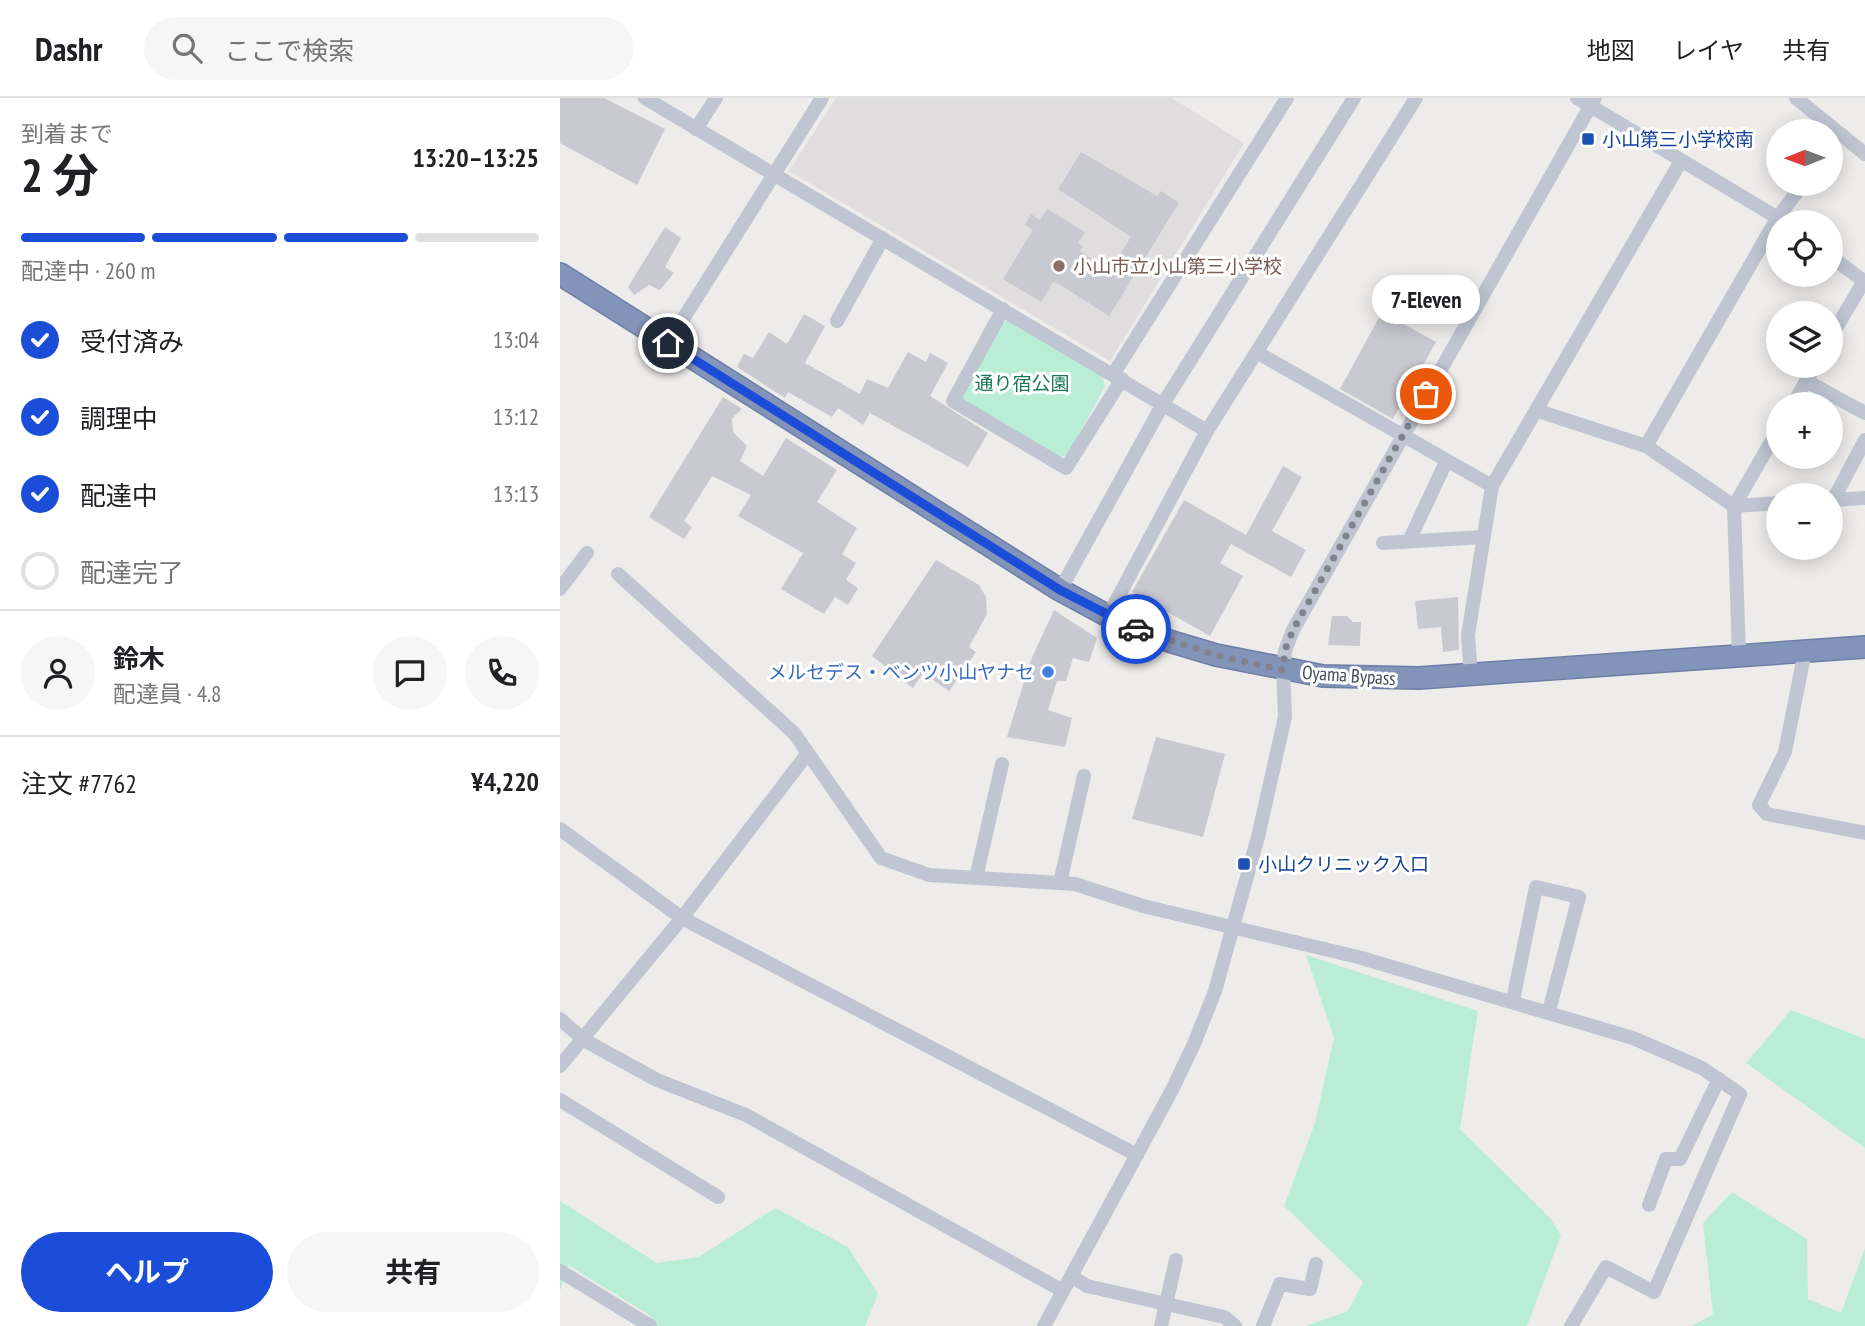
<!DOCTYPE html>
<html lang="ja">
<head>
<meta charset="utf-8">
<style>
	body { margin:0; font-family:"PT Sans Narrow","Noto Sans JP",sans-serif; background:#f6f6f6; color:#202124; height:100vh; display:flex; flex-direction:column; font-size:26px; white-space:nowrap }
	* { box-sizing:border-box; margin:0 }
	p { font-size:23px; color:#757577 }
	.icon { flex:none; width:38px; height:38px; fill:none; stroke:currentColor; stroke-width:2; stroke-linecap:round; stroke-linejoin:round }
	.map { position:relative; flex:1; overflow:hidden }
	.panel { display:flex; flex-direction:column; background:#fff; width:560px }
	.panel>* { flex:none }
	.needle { width:46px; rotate:269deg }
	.tools { position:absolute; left:1206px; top:21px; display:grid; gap:14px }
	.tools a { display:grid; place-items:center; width:77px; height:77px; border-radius:50%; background:#fff; box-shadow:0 4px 18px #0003; font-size:35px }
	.pin { position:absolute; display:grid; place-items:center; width:60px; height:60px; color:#fff; margin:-30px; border:4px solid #fff; border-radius:50%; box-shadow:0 2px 7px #0007 }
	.courier { position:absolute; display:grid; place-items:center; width:70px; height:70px; margin:-35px; border:5px solid #1b4dd8; border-radius:50%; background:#fff; color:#222; box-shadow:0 2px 9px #0007 }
	.bubble { position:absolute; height:49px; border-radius:24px; background:#fff; box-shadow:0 4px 18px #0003; font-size:23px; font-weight:700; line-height:49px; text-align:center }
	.headline em { font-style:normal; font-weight:700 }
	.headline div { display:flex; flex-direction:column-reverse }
	.headline { display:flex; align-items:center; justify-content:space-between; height:119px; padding:0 21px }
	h1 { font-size:46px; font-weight:700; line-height:52px }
	.bar { display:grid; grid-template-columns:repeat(4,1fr); gap:10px 7px; align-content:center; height:84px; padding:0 21px }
	.bar i { height:9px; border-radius:5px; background:#e0e0e0 }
	.bar .current { background:#1b4dd8 }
	.bar p { grid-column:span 4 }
	.line { display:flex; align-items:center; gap:18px; padding:0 21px; border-top:2px solid #e0e0e0 }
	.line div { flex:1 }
	.round { display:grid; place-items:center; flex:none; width:74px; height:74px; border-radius:37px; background:#f6f6f6 }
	ol { padding:0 21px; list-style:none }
	li { display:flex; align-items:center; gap:21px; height:77px }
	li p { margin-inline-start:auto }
	li .icon { padding:7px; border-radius:50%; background:#1b4dd8; color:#fff; stroke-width:4 }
	li:last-child { color:#757577 }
	li i { width:38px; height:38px; border:4px solid #e0e0e0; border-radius:50% }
	.primary-button { display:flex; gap:14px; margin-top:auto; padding:14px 21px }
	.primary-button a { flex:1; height:80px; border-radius:42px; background:#1b4dd8; color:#fff; font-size:28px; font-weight:700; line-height:80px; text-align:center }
	.primary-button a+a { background:#f6f6f6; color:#202124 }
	header { display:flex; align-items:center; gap:42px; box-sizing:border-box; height:98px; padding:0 35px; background:#fff; border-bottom:2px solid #e0e0e0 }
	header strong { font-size:33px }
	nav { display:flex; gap:38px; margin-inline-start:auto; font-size:24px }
	.search { width:490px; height:63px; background:#f6f6f6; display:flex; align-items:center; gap:18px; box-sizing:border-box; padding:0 24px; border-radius:38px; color:#757577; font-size:26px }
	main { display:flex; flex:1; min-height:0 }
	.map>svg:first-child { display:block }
	.education { fill:#dfdddd }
	.green { fill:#b9edd6 }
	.building { fill:#c8c9d1 }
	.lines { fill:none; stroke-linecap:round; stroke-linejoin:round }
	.highway-casing { stroke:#6e7fa6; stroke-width:24 }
	.minor { stroke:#bfc5d1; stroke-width:14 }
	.highway { stroke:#8394ba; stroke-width:21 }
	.done { stroke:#80838b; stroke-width:7; stroke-dasharray:0 12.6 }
	.route { stroke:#1b4dd8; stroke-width:9 }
	.transit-dot { fill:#1a4fb4; stroke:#fff; stroke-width:2.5 }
	.education-dot { fill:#8d6e63; stroke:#fff; stroke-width:2.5 }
	.shop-dot { fill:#3f7fe0; stroke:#fff; stroke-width:2.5 }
	.labels { text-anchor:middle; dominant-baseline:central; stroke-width:6; stroke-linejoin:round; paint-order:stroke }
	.transit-label { font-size:19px; fill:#164399; stroke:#fff; text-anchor:start }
	.education-label { font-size:19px; fill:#785e54; stroke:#fff; text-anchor:start }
	.park-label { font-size:19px; fill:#187758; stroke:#fff }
	.shop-label { font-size:19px; fill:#366cbe; stroke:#fff; text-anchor:end }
	.street-label { font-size:19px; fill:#444b58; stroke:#fff }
</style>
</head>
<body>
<header>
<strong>Dashr</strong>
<div class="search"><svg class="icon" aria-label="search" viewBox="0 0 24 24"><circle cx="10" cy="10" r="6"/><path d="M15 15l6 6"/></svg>ここで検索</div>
<nav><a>地図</a><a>レイヤ</a><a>共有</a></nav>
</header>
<main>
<section class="panel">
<div class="headline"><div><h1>2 分</h1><p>到着まで</p></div><em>13:20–13:25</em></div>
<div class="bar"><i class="current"></i><i class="current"></i><i class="current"></i><i></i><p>配達中 · 260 m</p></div>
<ol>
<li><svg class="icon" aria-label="check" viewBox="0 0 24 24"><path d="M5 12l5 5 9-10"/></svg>受付済み<p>13:04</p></li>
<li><svg class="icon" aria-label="check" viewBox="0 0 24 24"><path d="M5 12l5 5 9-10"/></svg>調理中<p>13:12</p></li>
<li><svg class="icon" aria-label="check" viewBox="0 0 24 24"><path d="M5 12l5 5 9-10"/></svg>配達中<p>13:13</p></li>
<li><i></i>配達完了</li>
</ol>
<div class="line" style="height:126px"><a class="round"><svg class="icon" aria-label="person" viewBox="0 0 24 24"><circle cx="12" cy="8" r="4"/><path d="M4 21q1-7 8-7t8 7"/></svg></a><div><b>鈴木</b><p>配達員 · 4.8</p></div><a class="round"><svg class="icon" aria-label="chat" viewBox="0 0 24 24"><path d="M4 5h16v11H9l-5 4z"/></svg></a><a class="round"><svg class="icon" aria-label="phone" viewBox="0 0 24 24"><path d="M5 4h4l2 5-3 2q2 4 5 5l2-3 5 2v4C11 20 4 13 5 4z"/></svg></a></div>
<div class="line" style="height:91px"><div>注文 #7762</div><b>¥4,220</b></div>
<div class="primary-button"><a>ヘルプ</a><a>共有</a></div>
</section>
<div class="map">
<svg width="1305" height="1228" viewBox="0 0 1305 1228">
	<rect width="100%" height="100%" fill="#eeeceb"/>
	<polygon class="education" points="276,0 612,0 684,45 550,263 229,73"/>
	<g class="green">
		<polygon points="449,222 542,278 545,288 508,357 500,359 402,305 398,297 438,227"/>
		<polygon points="746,857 918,913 900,1031 990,1120 1001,1137 967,1228 746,1228 788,1213 803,1184 724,1108 755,1025 774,940"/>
		<polygon points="1231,912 1305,941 1305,1050 1186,965"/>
		<polygon points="1172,1094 1247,1141 1248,1201 1281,1215 1305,1150 1305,1228 1132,1228 1153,1216 1143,1125"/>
		<polygon points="0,1103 97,1165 139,1159 215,1110 288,1149 318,1196 305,1228 97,1228 88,1216 8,1167 0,1193"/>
	</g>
	<g class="building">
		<polygon points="0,0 44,0 105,31 77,87 0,45"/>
		<polygon points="521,54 597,98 601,93 619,105 549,218 499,186 493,184 481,204 443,181 473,132 465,127 471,116 480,122 487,111 525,134 518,145 523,148 520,153 541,167 543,163 553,168 571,139 498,91"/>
		<polygon points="105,129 121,140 105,169 114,175 100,192 89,187 74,197 68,189"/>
		<polygon points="822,214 876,244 833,321 780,291"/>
		<polygon points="244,216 265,228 245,265 300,296 307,281 328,290 348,254 366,264 370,255 388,265 370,298 428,335 408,369 310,315 303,327 278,310 272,319 228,294 225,300 177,269 184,256 193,260 209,234 227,246"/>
		<polygon points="163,299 182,311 172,320 173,334 187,348 180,363 203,378 226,340 277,372 257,404 297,430 282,456 296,465 286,482 298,490 288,507 275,499 264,516 221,491 243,455 178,418 191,397 152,378 124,423 132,429 124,441 89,419"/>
		<polygon points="723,368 742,379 712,433 746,452 731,479 671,446 660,465 683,478 650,538 572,494 624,402 686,437"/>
		<polygon points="376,462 419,487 426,499 427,516 409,549 416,554 389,593 363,575 353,590 312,558"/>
		<polygon points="898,499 899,552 883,554 881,529 858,531 855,503"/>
		<polygon points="494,512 537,540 529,564 513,560 506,583 497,583 488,612 512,620 505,649 447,639 470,564"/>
		<polygon points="772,518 787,518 793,524 801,524 800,548 768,547"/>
		<polygon points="596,639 665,656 643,739 572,721"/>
	</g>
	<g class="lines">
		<g class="highway-casing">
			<polyline id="highway" points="0,176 500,492 548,518 609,543 656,557 763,578 859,580 1305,549"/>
		</g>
		<g class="minor">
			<polyline points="85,0 647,333"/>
			<polyline points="1017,0 1223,123"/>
			<polyline points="1236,0 1305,56"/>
			<polyline points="136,31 156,0"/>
			<polyline points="1270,158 1305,184"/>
			<polyline points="443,211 393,303 506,370 562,281"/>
			<polyline points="277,223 323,140"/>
			<polyline points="1270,240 1304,183"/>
			<polyline points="108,245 262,0"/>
			<polyline points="698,255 932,388"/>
			<polyline points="554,275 727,0"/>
			<polyline points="1246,283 1305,315"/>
			<polyline points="1233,306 1255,268"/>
			<polyline points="978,313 1086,348 1174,408 1218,405"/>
			<polyline points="1086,348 1218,119 1243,86"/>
			<polyline points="1270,402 1305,400"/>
			<polyline points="1273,402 1305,342"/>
			<polyline points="849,443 886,364"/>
			<polyline points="823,445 924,439"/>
			<polyline points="58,476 234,635 321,760 369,777 515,786 583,808 798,859 1073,940 1142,970 1180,996 1094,1194 1046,1169 1011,1228"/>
			<polyline points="0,491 27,455"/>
			<polyline points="500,492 603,306 794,0"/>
			<polyline points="548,518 647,333 856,0"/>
			<polyline points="1245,553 1225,654 1199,707 1207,716 1305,735"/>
			<polyline points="1179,558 1174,408 1218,332"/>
			<polyline points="911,578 908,537 932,388 1121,63"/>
			<polyline points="0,731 122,820 577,1057"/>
			<polyline points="416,780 442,666"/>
			<polyline points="500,785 524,678"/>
			<polyline points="953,902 976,789 1019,799 989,913"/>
			<polyline points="0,921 24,942 97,982 186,1017 503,1193"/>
			<polyline points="0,968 122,820 247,656"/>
			<polyline points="0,1002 158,1099"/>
			<polyline points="1089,1107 1106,1061 1120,1061 1159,981"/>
			<polyline points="0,1173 90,1228"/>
			<polyline points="511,1178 527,1188 664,1219 675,1228"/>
			<polyline points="484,1228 612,992 634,946 655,893 698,739 725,619 723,572 725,553 733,532 1035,0"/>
			<polyline points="601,1228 616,1162"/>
			<polyline points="703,1228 720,1186 750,1191 756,1166"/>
		</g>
		<use href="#highway" class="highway"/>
	</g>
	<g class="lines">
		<polyline class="done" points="576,531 656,557 723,572 725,552 733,532 866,296"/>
		<polyline class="route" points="108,245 500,492 576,531"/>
	</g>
	<g class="transit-dot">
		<rect x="1021" y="34" width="14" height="14" rx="3.5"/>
		<rect x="677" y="759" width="14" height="14" rx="3.5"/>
	</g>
	<circle class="education-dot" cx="499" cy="168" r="7"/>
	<circle class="shop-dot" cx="488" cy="574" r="7"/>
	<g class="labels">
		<g class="transit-label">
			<text x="1042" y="41">小山第三小学校南</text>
			<text x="698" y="766">小山クリニック入口</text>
		</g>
		<g class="education-label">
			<text x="513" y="168">小山市立小山第三小学校</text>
		</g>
		<g class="park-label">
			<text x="462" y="285">通り宿公園</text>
		</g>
		<g class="shop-label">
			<text x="474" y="574">メルセデス・ベンツ小山ヤナセ</text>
		</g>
		<g class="street-label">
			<text transform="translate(789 577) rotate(4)">Oyama Bypass</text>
		</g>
	</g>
</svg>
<div class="tools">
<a><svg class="needle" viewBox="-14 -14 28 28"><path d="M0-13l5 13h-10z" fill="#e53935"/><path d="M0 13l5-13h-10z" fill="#757577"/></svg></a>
<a><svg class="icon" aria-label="locate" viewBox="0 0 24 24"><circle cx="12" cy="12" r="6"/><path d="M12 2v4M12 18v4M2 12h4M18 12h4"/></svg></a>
<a><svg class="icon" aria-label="layers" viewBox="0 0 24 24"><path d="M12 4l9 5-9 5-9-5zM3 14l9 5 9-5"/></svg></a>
<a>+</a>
<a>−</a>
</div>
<div class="pin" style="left:866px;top:296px;background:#ea580c"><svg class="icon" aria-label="bag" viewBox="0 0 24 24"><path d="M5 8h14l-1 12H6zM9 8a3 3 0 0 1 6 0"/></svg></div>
<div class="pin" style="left:108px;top:245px;background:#1f2937"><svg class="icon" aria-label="home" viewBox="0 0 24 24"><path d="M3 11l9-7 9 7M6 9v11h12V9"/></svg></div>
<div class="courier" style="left:576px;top:531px"><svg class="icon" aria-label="car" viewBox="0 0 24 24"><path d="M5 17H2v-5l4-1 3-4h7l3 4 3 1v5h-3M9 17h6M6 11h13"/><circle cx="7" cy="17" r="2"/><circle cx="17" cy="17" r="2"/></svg></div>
<div class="bubble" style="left:812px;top:177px;width:108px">7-Eleven</div>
</div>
</main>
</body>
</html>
